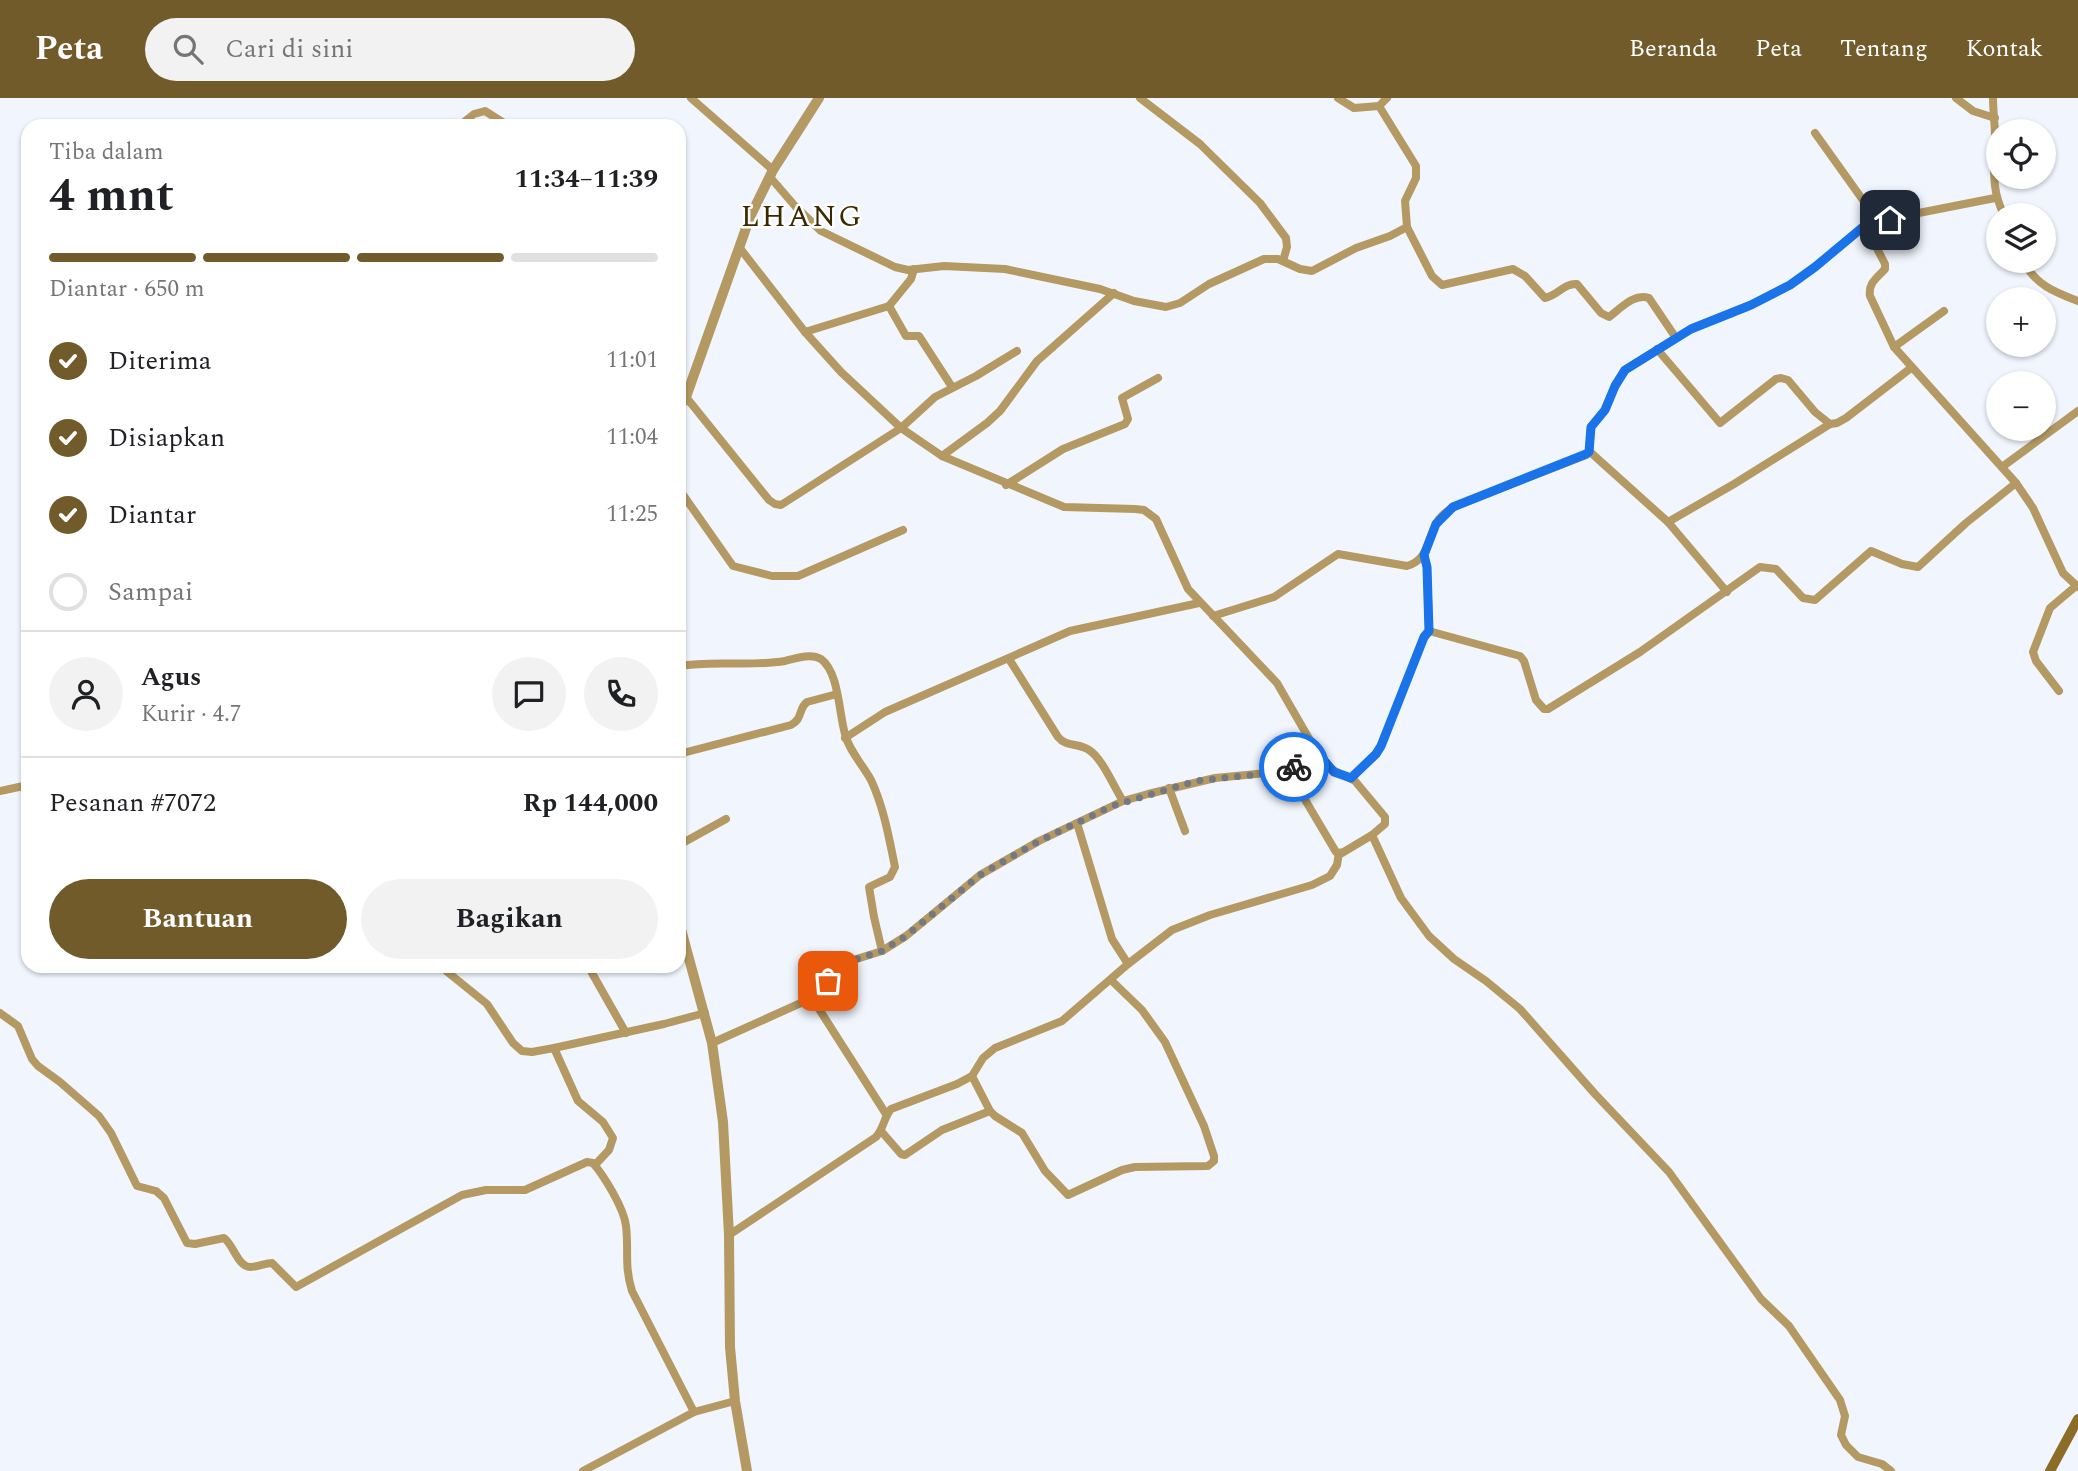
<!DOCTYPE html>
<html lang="id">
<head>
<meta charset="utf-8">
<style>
	body { margin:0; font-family:Spectral,serif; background:#f2f2f2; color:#202124; height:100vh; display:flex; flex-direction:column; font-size:26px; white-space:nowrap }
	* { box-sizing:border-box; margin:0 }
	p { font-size:23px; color:#757577 }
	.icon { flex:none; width:38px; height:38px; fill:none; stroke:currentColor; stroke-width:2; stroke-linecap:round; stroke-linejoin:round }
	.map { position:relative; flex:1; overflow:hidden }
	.side { position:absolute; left:21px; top:21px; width:665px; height:854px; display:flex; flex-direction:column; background:#fff; border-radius:21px; box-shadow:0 2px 5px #0004 }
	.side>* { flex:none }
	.buttons { position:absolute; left:1986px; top:21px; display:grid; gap:14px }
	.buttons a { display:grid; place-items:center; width:70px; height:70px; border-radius:50%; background:#fff; box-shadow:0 2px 5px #0004; font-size:35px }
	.pin { position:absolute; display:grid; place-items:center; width:60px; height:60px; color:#fff; margin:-30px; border-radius:14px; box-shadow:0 4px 10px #0006 }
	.courier { position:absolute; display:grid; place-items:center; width:70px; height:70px; margin:-35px; border:5px solid #1a73e8; border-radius:50%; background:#fff; color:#222; box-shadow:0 2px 9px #0007 }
	.head em { font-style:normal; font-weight:700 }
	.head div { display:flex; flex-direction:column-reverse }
	.head { display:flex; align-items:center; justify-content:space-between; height:119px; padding:0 28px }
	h1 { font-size:46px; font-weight:700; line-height:52px }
	.bar { display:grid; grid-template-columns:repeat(4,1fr); gap:10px 7px; align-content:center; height:84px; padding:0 28px }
	.bar i { height:9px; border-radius:5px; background:#e0e0e0 }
	.bar .selected { background:#725b2b }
	.bar p { grid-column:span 4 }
	.line { display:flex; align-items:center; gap:18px; padding:0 28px; border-top:2px solid #e0e0e0 }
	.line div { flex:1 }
	.round { display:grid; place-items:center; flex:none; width:74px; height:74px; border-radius:37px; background:#f2f2f2 }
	ol { padding:0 28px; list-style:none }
	li { display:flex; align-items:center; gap:21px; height:77px }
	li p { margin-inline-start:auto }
	li .icon { padding:7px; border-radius:50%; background:#725b2b; color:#fff; stroke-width:4 }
	li:last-child { color:#757577 }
	li i { width:38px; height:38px; border:4px solid #e0e0e0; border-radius:50% }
	.cta { display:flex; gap:14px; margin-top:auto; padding:14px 28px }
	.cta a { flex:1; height:80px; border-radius:42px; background:#725b2b; color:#fff; font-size:28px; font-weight:700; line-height:80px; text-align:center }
	.cta a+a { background:#f2f2f2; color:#202124 }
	header { display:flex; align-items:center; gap:42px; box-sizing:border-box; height:98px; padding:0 35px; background:#725b2b; color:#fff }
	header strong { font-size:33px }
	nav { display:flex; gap:38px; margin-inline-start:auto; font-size:24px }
	.search { width:490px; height:63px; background:#f2f2f2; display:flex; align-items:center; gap:18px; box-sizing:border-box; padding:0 24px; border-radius:38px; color:#757577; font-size:26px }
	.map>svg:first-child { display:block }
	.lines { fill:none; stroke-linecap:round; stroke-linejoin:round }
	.minor { stroke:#b49963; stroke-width:8 }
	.tertiary { stroke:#b49963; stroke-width:10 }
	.secondary { stroke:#8c6d28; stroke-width:10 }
	.done { stroke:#75787f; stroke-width:7; stroke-dasharray:0 12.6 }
	.route { stroke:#1a73e8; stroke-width:9 }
	.labels { text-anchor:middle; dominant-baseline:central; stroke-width:5; stroke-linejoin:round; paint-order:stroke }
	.quarter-label { font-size:30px; letter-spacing:2px; fill:#3a2900; stroke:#fff }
</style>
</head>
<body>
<header>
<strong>Peta</strong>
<div class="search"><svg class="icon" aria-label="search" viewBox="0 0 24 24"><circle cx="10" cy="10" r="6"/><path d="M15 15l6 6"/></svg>Cari di sini</div>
<nav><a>Beranda</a><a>Peta</a><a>Tentang</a><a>Kontak</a></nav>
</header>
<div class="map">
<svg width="2078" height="1373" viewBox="0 0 2078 1373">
	<rect width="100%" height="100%" fill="#f1f6fe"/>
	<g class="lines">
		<g class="minor">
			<polyline points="691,0 773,72"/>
			<polyline points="1140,0 1200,46 1260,105 1286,140 1287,149 1283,163"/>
			<polyline points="1956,0 1973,13 1995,20"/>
			<path d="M 1993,0 C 1993,13 1995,26 1995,40 C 1995,70 1990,89 2004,117"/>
			<polyline points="1379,8 1387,0"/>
			<polyline points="459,28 474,16 485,13 509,28"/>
			<polyline points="1815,35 1875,119 1883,122 1995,100"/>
			<polyline points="770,79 795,108 821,133 895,169 908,172 944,168 1005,171 1100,191 1134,203 1166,209 1180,205 1209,186 1264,161 1278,161 1300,171 1312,173 1356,150 1390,138 1407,129 1405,103 1416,80 1416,68 1379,8 1354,10 1338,0"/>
			<path d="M 1865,127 L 1885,166 L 1885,171 C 1877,180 1868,185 1870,198 L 1894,249 L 2016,385 L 2033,410 L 2063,475 L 2078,489"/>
			<path d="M 1407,129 L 1432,178 L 1442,187 L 1513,171 L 1525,178 L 1545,200 C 1557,198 1564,185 1577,186 L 1601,215 L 1609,219 C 1621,210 1634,195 1649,200 L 1676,240"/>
			<polyline points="739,149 805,234 841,274 901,330 942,358 1064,409 1135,411 1144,412 1156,421 1188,491 1277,585 1315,651 1331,671 1355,683 1385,719 1385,726 1372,737 1401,800 1429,838 1454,861 1486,883 1520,911 1595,996 1669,1074 1761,1201 1789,1228 1840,1302 1845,1318 1841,1337 1846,1347 1858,1359 1882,1366 1891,1373"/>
			<path d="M 2023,163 C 2036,187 2054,194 2078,203"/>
			<polyline points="889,208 911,181 914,171"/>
			<polyline points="805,234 889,208 906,238 919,238 952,289"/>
			<polyline points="1894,249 1944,213"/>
			<polyline points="1657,251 1720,325 1776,281 1781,280 1788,282 1815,314 1830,326"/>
			<polyline points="686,299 769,402 775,406 781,407 901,330 935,299 976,278 1017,253"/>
			<polyline points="1589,353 1668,424 1727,494"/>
			<polyline points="942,358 987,325 1000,313 1037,263 1114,195"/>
			<polyline points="2002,369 2078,313"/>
			<polyline points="1006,387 1063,351 1125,326 1128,321 1122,300 1158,280"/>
			<polyline points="679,391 733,468 772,478 798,478 903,432"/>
			<polyline points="1668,424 1734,386 1830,326 1837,325 1846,320 1911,270"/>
			<path d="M 1213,518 L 1274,499 L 1338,456 L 1407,468 C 1428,462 1427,443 1436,426 C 1439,419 1446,414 1453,409 L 1586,357 L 1589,353 L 1591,329 L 1605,312 L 1615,288 L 1625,272 L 1691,231 L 1751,207 L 1790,187 L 1815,169 L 1875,119"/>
			<polyline points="1429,533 1520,558 1524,563 1536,602 1544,611 1548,611 1640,554 1760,469 1776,471 1803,500 1815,502 1871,453 1902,466 1918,469 1966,425 2016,385"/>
			<path d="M 1009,561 L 1058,639 C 1066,649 1079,645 1089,652 C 1102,660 1114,689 1123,703"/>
			<path d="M 679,568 C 714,562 750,569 785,563 C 796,560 811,555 821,561 C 839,574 839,616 845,636 C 849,653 863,667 871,682 C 884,710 889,740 895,769 L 890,779 L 869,789 L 874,819 L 882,853"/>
			<polyline points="2059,593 2036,563 2033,554 2050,510 2076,488"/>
			<polyline points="845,640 885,614 1070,533 1199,505"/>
			<path d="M 679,656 L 791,627 C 803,621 798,611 807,604 L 837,596"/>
			<polyline points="1288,673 1336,754 1342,755 1372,737"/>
			<polyline points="1351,680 1376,656 1381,648 1424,539 1429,533 1427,469 1424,457"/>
			<polyline points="1169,690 1185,733"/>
			<polyline points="0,693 28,687"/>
			<polyline points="1077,725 1112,841 1128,866"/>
			<polyline points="679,747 726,721"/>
			<polyline points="440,868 487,906 513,945 522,953 532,954 554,950 664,926 705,915"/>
			<polyline points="588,868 626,935"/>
			<polyline points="812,900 886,1016"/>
			<path d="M 0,915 L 18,928 L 32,961 L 38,968 L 60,984 L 99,1018 L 111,1035 L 137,1088 L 156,1093 L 164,1100 L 187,1145 L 195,1146 L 224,1140 C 233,1146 238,1169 250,1169 C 258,1169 265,1165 272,1165 L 296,1189 L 462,1097 L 486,1092 L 525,1092 L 587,1064 L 593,1065 C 604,1078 624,1110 626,1128 C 629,1153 624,1167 632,1193 L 694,1314"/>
			<polyline points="712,945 812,900 847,864 882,853 906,838 980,777 1039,743 1123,703 1148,696 1215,680 1288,673 1315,651"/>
			<polyline points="554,950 578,1003 603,1024 613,1040 609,1052 595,1067"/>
			<polyline points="972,978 990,1013 995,1018 1022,1035 1045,1073 1068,1097 1122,1072 1135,1069 1208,1068 1214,1063 1214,1058 1204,1028 1165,944 1142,912 1111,882"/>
			<polyline points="881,1033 901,1056 905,1057 942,1032 990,1013"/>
			<path d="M 729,1137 L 876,1039 C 884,1030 884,1019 891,1011 L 957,986 L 972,978 L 983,960 L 995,950 L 1062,923 L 1128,866 L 1172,832 L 1210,817 L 1312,787 L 1330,778 L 1337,767 L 1339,755"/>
			<polyline points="583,1373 694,1314 735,1303"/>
		</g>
		<g class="tertiary">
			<polyline points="679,310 686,299 750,119 773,72 819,0"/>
			<polyline points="679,824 712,945 723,1024 729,1137 730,1249 735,1303 747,1373"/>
		</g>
		<polyline class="secondary" points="2050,1373 2078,1321"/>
	</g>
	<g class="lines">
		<polyline class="done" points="828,883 847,864 882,853 906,838 980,777 1039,743 1112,708 1196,683 1288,673 1294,669"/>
		<polyline class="route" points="1294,669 1315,652 1334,674 1351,680 1376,656 1381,648 1424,539 1429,533 1427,469 1424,457 1436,426 1453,409 1586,356 1589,354 1591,329 1605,312 1615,288 1625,272 1691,231 1751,207 1790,187 1815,169 1875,119 1890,122"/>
	</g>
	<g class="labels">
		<g class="quarter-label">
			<text x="802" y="119">LHANG</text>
		</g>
	</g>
</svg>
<div class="buttons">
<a><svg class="icon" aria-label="locate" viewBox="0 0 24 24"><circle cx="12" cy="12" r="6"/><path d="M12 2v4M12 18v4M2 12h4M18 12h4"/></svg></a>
<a><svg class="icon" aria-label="layers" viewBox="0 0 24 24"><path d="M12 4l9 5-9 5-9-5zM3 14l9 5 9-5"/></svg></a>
<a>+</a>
<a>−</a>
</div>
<div class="pin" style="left:828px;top:883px;background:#ea580c"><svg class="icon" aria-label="bag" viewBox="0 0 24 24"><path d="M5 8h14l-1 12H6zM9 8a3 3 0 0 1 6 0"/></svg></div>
<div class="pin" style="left:1890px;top:122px;background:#1f2937"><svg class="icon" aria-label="home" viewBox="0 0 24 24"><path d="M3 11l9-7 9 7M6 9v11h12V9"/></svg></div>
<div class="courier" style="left:1294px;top:669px"><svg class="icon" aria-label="bike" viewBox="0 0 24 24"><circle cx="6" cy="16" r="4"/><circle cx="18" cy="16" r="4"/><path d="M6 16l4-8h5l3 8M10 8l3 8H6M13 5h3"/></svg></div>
<section class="side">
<div class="head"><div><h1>4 mnt</h1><p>Tiba dalam</p></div><em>11:34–11:39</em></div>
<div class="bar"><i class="selected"></i><i class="selected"></i><i class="selected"></i><i></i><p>Diantar · 650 m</p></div>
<ol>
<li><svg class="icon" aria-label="check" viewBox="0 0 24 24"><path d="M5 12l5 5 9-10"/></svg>Diterima<p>11:01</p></li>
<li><svg class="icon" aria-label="check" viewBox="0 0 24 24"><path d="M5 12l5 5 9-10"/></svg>Disiapkan<p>11:04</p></li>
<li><svg class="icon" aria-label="check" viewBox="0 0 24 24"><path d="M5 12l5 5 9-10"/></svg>Diantar<p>11:25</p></li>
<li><i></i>Sampai</li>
</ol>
<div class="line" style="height:126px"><a class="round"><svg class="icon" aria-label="person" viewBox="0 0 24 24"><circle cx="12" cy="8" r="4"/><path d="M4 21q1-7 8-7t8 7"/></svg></a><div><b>Agus</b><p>Kurir · 4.7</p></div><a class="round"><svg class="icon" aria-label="chat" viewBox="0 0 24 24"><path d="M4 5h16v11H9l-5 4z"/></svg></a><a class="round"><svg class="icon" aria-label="phone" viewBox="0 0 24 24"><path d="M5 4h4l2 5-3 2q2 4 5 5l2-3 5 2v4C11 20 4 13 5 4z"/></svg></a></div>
<div class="line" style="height:91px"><div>Pesanan #7072</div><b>Rp 144,000</b></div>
<div class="cta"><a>Bantuan</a><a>Bagikan</a></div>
</section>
</div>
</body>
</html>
